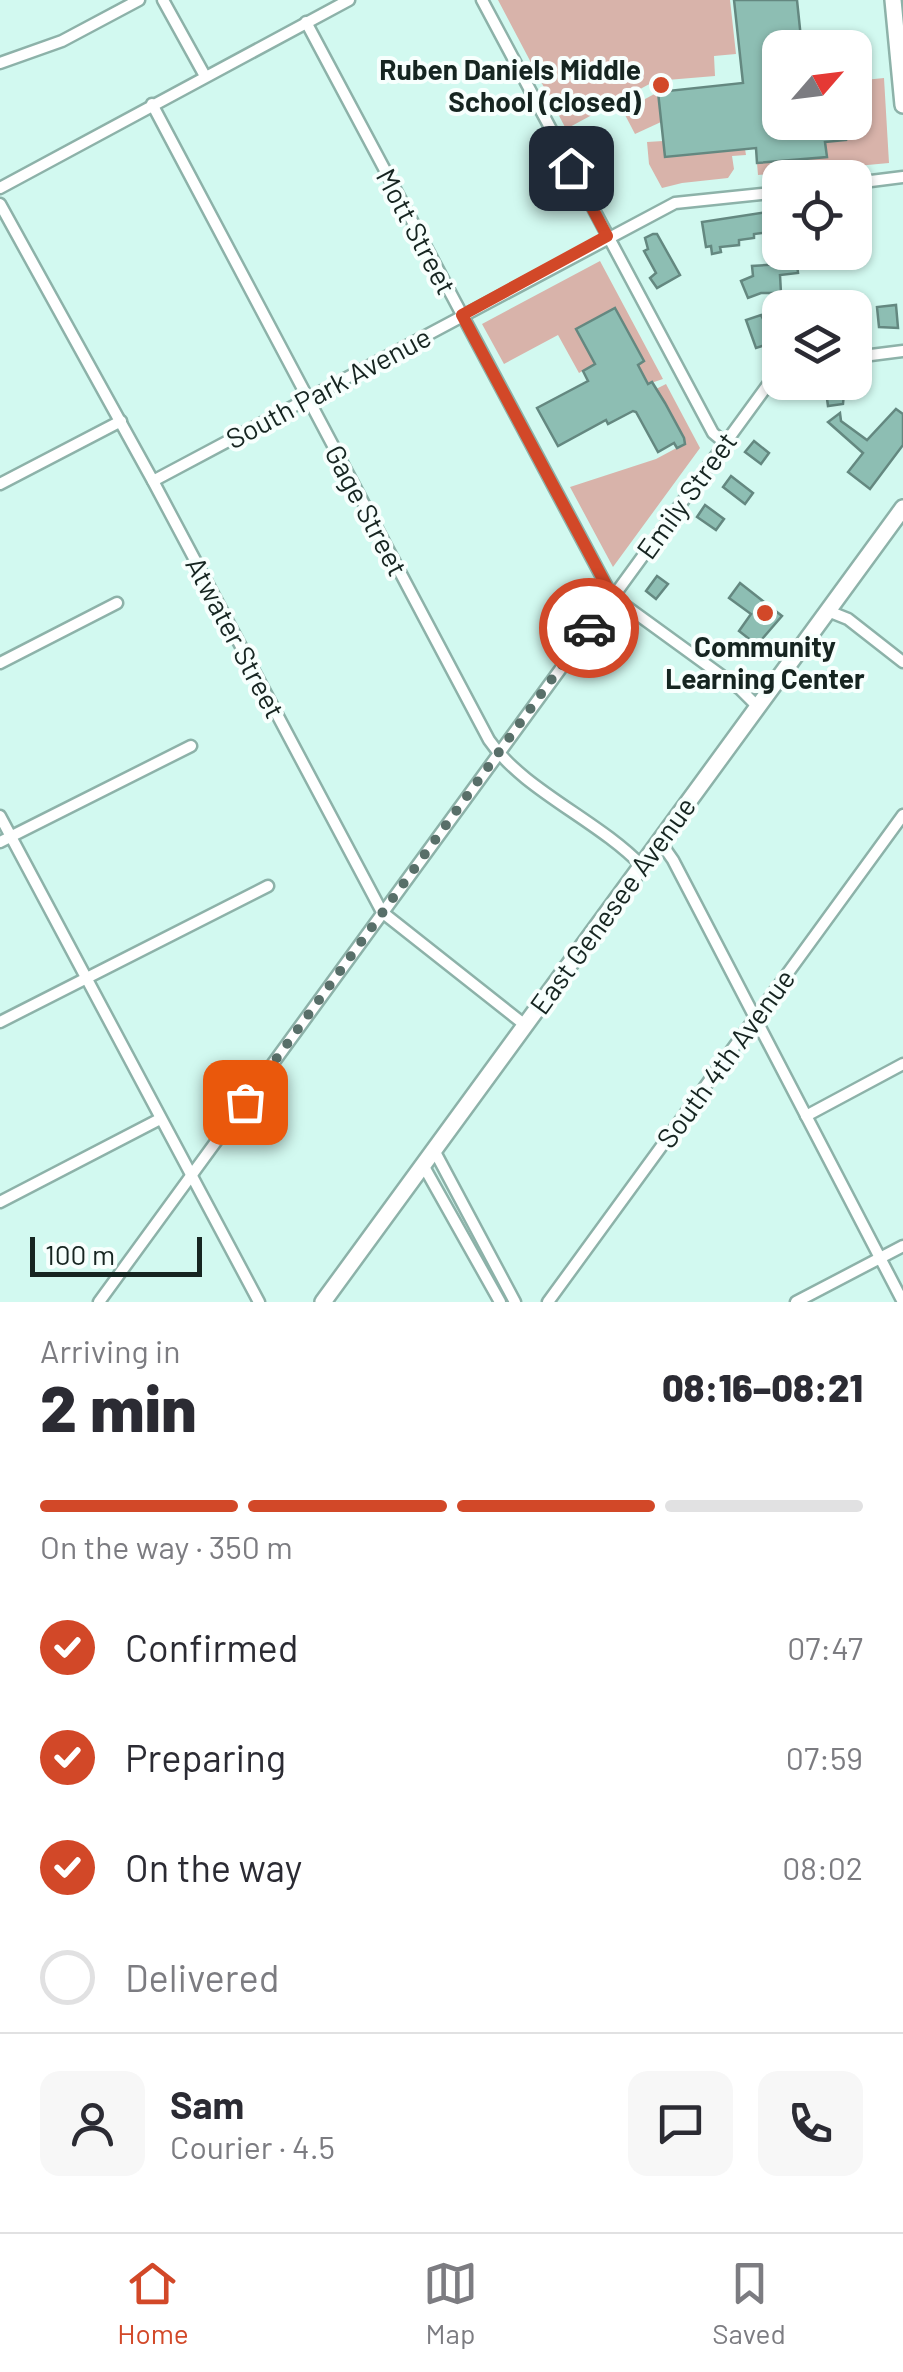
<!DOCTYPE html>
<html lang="en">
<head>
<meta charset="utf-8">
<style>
	body { margin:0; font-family:Barlow,sans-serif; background:#f7f7f7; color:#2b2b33; height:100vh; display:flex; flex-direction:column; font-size:38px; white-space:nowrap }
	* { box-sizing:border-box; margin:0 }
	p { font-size:32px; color:#7c7c81 }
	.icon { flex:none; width:55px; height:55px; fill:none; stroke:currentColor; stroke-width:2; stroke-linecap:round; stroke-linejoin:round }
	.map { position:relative; height:1302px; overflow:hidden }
	.details { display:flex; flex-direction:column; background:#fff; flex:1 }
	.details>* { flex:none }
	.needle { width:65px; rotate:62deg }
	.controls { position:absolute; left:762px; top:30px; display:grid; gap:20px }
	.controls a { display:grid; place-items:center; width:110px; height:110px; border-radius:20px; background:#fff; box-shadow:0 2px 8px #0004; font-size:50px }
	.scale { position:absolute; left:30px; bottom:25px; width:172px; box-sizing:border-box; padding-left:10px; border:5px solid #162521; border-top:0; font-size:28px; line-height:35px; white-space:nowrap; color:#162521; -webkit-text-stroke:8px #f7fffd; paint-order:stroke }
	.pin { position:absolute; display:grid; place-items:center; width:85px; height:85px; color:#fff; margin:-42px; border-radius:20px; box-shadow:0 5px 15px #0006 }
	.courier { position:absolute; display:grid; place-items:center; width:100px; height:100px; margin:-50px; border:8px solid #d24828; border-radius:50%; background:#fff; color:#222; box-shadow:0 2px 12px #0007 }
	.overview em { font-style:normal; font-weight:800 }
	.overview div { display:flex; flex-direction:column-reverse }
	.overview { display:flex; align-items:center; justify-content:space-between; height:170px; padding:0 40px }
	h1 { font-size:65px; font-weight:800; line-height:75px }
	.bar { display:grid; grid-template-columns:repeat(4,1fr); gap:15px 10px; align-content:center; height:120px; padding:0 40px }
	.bar i { height:12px; border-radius:8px; background:#e1e1e2 }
	.bar .current { background:#d24828 }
	.bar p { grid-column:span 4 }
	.line { display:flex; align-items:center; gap:25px; padding:0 40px; border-top:2px solid #e1e1e2 }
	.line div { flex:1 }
	.round { display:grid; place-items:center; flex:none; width:105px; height:105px; border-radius:20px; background:#f7f7f7 }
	ol { padding:0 40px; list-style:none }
	li { display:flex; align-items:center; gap:30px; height:110px }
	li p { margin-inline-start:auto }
	li .icon { padding:10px; border-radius:50%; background:#d24828; color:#fff; stroke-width:4 }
	li:last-child { color:#7c7c81 }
	li i { width:55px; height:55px; border:5px solid #e1e1e2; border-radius:50% }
	.tab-bar { display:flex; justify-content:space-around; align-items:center; height:140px; border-top:2px solid #e1e1e2; background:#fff; font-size:28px; color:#7c7c81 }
	.tab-bar a { display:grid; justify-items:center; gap:5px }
	.tab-bar .current { color:#d24828 }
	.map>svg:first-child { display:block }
	.green { fill:#d8b3aa }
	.building { fill:#8dbeb3; stroke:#648880; stroke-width:2.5 }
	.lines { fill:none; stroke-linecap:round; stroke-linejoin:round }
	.street-casing { stroke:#8db2a9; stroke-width:15 }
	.secondary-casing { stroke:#8db2a9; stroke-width:20 }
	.street { stroke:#fff; stroke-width:10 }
	.secondary { stroke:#fff; stroke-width:15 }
	.done { stroke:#586f69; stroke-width:10; stroke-dasharray:0 18 }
	.route { stroke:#d24828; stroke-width:12 }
	.poi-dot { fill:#d24828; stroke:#f7fffd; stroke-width:4 }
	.labels { text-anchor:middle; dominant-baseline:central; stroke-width:8; stroke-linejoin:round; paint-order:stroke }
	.poi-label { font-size:28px; font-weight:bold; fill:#162521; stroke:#f7fffd; text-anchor:end }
	.street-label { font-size:28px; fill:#162521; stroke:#f7fffd }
</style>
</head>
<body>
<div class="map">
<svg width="903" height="1302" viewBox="0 0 903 1302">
	<rect width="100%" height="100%" fill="#d2f9f0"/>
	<g class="green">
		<polygon points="498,0 730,0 736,54 714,56 715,76 655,81 566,129"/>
		<polygon points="884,78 889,163 758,175 757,163 826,157 825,142 846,140 844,123 855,122 855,81"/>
		<polygon points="658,92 661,122 635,134 623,111"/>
		<polygon points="663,141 665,157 745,149 746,155 732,156 734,169 728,178 682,183 662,188 649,164 647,142"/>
		<polygon points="600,261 663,379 648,384 637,365 644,361 615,308 576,329 595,364 579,373 558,335 504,364 482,324"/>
		<polygon points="666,384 700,448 613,567 570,487 656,459 684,444 684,437 656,389"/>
	</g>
	<g class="building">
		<polygon points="734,0 797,0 802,48 780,48 780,122 844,122 846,140 825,142 827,157 757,163 756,148 665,157 658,92 743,83"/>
		<polygon points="774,211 774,214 780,214 780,231 754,234 754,238 739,240 739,245 720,247 721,252 712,254 711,246 706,247 702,222"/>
		<polygon points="653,234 657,234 680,275 657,288 650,278 656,273 644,251 648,249 645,238"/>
		<polygon points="797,263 798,273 780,275 781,293 761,293 748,298 741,281 753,276 752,266"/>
		<polygon points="896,305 898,328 879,327 877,307"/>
		<polygon points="615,308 644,361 638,365 648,384 652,382 665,403 684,438 685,444 677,448 674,443 658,452 636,412 633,411 608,424 606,420 558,446 537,408 588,381 583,371 595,364 576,329"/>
		<polygon points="761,315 763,319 780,317 780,340 756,348 746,320"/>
		<polygon points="838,382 845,382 843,404 828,406 825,384"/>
		<polygon points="896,409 903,414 903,445 870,489 848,472 863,453 828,422 840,413 841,421 867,440"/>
		<polygon points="754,441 769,453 761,464 745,452"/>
		<polygon points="731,476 753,493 745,504 723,487"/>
		<polygon points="705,505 724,519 716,530 697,517"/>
		<polygon points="657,576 668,584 656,599 646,591"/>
		<polygon points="740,583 782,616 757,645 739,631 751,614 729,598"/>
	</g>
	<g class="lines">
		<g class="street-casing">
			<g id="street">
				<polyline points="163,0 205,76"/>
				<polyline points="482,0 713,433 725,443"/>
				<polyline points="306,22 612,596 740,689 757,706"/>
				<polyline points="0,63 62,41 139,0"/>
				<path d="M 152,104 L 489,740 C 523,790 598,820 642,866"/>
				<polyline points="855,183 903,177"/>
				<polyline points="0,188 349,0"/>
				<polyline points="0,204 153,481 382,912 525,1025"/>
				<polyline points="855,357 903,351"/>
				<polyline points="153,481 675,203 780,192"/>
				<polyline points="0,484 121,421"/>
				<polyline points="828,611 848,619 903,662"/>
				<polyline points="0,663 117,603"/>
				<polyline points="0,816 259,1302"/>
				<polyline points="659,840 673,860 903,1302"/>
				<polyline points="0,842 191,746"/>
				<polyline points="0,1022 268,886"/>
				<polyline points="806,1116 903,1064"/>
				<polyline points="434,1150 515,1302"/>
				<polyline points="423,1165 500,1302"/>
				<polyline points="0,1202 160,1119"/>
				<polyline points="99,1302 780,368"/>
				<polyline points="548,1302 903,815"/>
				<polyline points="796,1302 903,1246"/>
			</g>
		</g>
		<g class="secondary-casing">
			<g id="secondary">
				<polyline points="893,0 903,105"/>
				<polyline points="323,1302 903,508"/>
			</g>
		</g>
		<use href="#street" class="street"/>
		<use href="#secondary" class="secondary"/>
	</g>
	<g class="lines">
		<polyline class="done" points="245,1102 589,628"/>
		<polyline class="route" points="571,168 607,236 462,315 612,596 589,628"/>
	</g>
	<g class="poi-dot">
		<circle cx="661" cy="85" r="10"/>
		<circle cx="765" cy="613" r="10"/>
	</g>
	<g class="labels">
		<g class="poi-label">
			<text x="641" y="69">Ruben Daniels Middle<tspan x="641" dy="32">School (closed)</tspan></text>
			<text x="765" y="646" text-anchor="middle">Community<tspan x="765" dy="32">Learning Center</tspan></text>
		</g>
		<g class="street-label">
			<text transform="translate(417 231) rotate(62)">Mott Street</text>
			<text transform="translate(328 387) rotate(-28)">South Park Avenue</text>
			<text transform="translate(686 495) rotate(-54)">Emily Street</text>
			<text transform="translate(367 510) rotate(62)">Gage Street</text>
			<text transform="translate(236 637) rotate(62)">Atwater Street</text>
			<text transform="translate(612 905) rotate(-54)">East Genesee Avenue</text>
			<text transform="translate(725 1058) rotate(-54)">South 4th Avenue</text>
		</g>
	</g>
</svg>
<div class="controls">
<a><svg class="needle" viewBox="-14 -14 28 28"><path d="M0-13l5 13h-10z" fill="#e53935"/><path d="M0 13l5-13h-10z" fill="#7c7c81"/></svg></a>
<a><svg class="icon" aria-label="locate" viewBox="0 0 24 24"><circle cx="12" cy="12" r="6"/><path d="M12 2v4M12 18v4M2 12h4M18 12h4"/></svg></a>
<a><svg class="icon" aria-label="layers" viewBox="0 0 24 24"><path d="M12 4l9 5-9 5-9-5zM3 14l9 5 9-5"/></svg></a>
</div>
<div class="scale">100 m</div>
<div class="pin" style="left:245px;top:1102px;background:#ea580c"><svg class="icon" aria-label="bag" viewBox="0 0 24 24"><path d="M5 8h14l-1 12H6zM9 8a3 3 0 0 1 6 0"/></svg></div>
<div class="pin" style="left:571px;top:168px;background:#1f2937"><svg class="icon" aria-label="home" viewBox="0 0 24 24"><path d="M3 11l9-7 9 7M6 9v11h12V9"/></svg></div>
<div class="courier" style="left:589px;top:628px"><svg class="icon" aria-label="car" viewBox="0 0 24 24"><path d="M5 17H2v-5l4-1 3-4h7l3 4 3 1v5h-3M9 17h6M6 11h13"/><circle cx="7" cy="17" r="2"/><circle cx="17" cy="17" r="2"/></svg></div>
</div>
<section class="details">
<div class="overview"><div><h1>2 min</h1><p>Arriving in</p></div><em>08:16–08:21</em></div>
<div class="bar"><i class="current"></i><i class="current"></i><i class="current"></i><i></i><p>On the way · 350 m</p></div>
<ol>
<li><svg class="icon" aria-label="check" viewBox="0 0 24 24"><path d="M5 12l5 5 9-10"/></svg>Confirmed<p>07:47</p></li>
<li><svg class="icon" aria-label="check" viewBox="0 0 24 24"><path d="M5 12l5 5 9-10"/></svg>Preparing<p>07:59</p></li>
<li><svg class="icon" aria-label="check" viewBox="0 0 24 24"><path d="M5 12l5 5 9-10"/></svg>On the way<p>08:02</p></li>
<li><i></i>Delivered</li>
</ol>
<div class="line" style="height:180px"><a class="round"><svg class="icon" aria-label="person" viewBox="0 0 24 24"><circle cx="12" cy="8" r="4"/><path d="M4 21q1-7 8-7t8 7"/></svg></a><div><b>Sam</b><p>Courier · 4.5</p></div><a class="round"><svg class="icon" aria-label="chat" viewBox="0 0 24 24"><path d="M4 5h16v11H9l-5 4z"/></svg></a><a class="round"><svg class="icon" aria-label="phone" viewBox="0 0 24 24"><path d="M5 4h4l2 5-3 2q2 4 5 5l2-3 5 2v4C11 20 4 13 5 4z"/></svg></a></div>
</section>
<nav class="tab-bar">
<a class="current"><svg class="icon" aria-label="home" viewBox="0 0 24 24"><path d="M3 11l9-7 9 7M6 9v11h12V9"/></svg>Home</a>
<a><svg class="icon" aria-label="map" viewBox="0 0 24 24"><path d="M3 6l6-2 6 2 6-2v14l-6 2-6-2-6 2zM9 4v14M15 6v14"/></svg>Map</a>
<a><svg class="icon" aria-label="saved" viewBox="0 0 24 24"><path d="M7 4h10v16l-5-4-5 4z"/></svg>Saved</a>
</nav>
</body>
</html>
